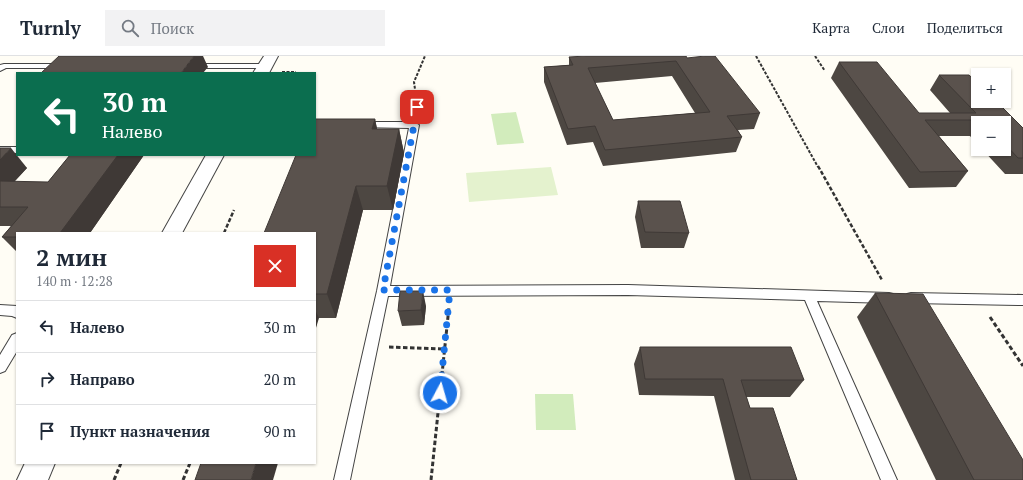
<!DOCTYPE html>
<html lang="ru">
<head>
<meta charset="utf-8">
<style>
  body { margin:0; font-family:"PT Serif",serif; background:#f2f2f3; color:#1f2937; height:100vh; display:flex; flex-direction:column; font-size:15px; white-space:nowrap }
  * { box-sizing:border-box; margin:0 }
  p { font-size:13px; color:#747a83 }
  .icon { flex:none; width:22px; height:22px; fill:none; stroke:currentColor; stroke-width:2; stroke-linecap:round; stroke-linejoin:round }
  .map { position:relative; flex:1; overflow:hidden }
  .side { position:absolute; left:16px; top:176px; width:300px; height:232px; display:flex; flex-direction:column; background:#fff; border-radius:0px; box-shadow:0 1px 3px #0004 }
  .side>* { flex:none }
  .guide { position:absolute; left:16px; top:16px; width:300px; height:84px; border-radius:0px; box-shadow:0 1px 3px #0004; background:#0b6e4f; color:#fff; overflow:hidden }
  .controls { position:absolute; left:971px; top:12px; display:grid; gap:8px }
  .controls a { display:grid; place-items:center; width:40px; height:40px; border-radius:0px; background:#fff; box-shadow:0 1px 3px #0004; font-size:20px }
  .pin { position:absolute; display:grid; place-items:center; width:34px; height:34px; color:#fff; margin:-17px; border-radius:8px; box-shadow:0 2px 6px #0006 }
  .me { position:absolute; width:44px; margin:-22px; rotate:6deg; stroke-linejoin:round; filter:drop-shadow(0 0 3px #0008) }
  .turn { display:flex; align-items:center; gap:14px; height:84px; padding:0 20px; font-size:18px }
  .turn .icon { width:52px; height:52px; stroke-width:2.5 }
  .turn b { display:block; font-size:28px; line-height:34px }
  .round { display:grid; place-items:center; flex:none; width:42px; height:42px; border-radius:0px; background:#f2f2f3 }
  .head { display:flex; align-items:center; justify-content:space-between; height:68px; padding:0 20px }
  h1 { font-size:24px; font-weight:600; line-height:30px }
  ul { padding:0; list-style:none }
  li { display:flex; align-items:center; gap:12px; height:52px; padding:0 20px; border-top:1px solid #e0e1e3 }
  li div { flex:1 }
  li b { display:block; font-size:15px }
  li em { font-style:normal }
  header { display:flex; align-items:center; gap:24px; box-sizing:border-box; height:56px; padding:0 20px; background:#fff; border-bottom:1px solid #e0e1e3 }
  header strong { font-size:19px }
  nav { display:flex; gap:22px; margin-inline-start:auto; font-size:14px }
  .search { width:280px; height:36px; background:#f2f2f3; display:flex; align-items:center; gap:10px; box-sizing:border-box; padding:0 14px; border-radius:0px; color:#747a83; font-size:15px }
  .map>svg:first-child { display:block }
</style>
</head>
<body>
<header>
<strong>Turnly</strong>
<div class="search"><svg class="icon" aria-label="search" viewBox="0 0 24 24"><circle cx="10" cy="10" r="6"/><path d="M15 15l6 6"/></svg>Поиск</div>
<nav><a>Карта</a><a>Слои</a><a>Поделиться</a></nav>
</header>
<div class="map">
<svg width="1023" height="424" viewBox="0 0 1023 424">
  <rect width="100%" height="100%" fill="#fffdf5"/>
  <g fill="#d2ecbc">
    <path d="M516,56L524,87L497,89L491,58Z"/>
    <path d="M535,338H573L576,374H536Z"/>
  </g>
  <path fill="#e4f2ce" d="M551,111L558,139L469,146L466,117Z"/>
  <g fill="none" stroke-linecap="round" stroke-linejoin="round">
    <g stroke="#444" stroke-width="2">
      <g id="service">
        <path d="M4,8H64L68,10L64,12H6L0,15V9Z"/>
        <path d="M189,8H265L269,10L265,12H192L188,10Z"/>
        <path d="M360,66H414L419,69L390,230L628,229L889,237L893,238L895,242L893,246L889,247L817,245L897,424H881L805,244L628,239L388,240L350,424H334L377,235L409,72L357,71L355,69L357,67Z"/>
        <rect x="0" y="91" width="17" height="6"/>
        <path d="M911,237L1023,239V249L911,247L907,246L905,242L907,238Z"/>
        <path d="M0,249L17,250V262L12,260L0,259Z"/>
        <path d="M17,277V295L5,315L0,317V299L12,279Z"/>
      </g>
    </g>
    <g stroke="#444" stroke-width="2">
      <g id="tertiary">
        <path d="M264,0H278L269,17H253Z"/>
        <path d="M206,99H224L182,177H162Z"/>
        <path d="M25,407H55L48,424H17Z"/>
      </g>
    </g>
    <g stroke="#333" stroke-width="2" stroke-dasharray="3 1.5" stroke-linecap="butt">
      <path d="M756,0L818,111"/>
      <path d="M815,0L825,15"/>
      <path d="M282,16H296"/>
      <path d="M418,55L414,26L425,0"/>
    </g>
    <g stroke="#333" stroke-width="2.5" stroke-dasharray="4 2" stroke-linecap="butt">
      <path d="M818,110L882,224"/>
      <path d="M224,177L234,154"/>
    </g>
    <g stroke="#333" stroke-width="3" stroke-dasharray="4.5 2.5" stroke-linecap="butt">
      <path d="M990,261L1023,310"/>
      <path d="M389,291L445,293"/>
      <path d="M114,424L121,407"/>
      <path d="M183,424L190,407"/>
      <path d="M431,424L449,251"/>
    </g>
    <use href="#service" fill="#fff" fill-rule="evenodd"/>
    <use href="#tertiary" fill="#fff" fill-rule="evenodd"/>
  </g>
  <g fill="#4d4742" fill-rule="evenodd">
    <path d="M569,1L687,2L760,57L754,73L738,74L742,81L736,96L603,110L593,86L567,89L544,26V11L569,9ZM672,20L695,57L613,64L595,27Z"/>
    <path d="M839,6L919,57H950L930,34L939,19L1023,72V118H1005L982,93H1004V67H978V89L970,80H939L968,115L956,131L909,132L831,22Z"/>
    <path d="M375,63L377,73H399L404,97L393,154H363L336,262H318L315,275V177Z"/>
    <path d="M0,92L27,112L14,126H48L70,99H144L90,177H17V196L2,181L11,170H0Z"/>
    <path d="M638,145L689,177L684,192H641L635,161Z"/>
    <path d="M875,237L1023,424H936L857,261Z"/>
    <path d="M426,250L424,269L402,270L398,255Z"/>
    <path d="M640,291L804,324L790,341H746L750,352L797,424H735L714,340L639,339L634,308Z"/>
  </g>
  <g fill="#3f3936">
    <path d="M194,0H203L208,11L203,17H181Z"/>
    <path d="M375,63L380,87L372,73Z"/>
    <path d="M399,73L404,97L393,154L387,130Z"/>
    <path d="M11,92L27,112L0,141V104Z"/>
    <path d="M118,99H144L90,177H60Z"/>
    <path d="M356,130L363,154L336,262L327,238Z"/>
    <path d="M423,235L426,250L424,269L421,254Z"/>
    <path d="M315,254L319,262L315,275Z"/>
    <path d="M256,407H278L273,424H251Z"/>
  </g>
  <g fill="#5a524d" stroke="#3f3936" fill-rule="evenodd">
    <path d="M59,0H194L181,17H41Z"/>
    <path d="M586,0H686L687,2L705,0H715L760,57L727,60L742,81L605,94L595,70L568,73L544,11L573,9L569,1ZM676,5L710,56L613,64L588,12Z"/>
    <path d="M839,6H877L919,57H976L939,19H969L978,27V45H996L1023,72V102H1018L1004,87V67H985L982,64H925L968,115L920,116Z"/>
    <path d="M315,63H375L372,73H399L387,130H356L327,238H315V177H264L296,99H315Z"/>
    <path d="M0,92H11L0,104Z"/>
    <path d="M70,99H118L60,177H17V181H2L28,151H0V125L48,126Z"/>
    <path d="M638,145H680L689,177L645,176Z"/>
    <path d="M400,235H423L421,254L398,255Z"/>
    <path d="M875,237L923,238L1023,404V424H974Z"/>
    <path d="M640,291H791L804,324H741L750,352H773L797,424H751L723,323H645Z"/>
    <path d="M201,407H256L251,424H195Z"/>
  </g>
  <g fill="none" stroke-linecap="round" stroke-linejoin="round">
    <path stroke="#1a73e8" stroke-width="7" stroke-dasharray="0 12.6" d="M417,51L419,63L414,69L383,234H450L440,337"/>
  </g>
</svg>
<div class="controls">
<a>+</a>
<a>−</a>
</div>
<div class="pin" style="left:417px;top:51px;background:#d93025"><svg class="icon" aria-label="arrive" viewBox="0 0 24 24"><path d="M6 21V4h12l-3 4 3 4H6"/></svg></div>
<svg class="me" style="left:440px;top:337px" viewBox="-20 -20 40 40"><circle r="17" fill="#1a73e8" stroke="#fff" stroke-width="3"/><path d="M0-11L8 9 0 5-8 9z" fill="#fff"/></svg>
<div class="guide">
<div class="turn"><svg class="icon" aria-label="left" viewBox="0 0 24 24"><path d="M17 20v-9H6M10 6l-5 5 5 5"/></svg><div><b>30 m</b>Налево</div></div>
</div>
<section class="side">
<div class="head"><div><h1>2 мин</h1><p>140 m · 12:28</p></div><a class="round" style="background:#d93025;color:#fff"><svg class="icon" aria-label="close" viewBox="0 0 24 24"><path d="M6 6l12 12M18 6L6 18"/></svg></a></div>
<ul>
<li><svg class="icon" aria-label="left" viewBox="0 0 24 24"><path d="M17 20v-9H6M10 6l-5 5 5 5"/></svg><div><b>Налево</b></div><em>30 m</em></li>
<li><svg class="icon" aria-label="right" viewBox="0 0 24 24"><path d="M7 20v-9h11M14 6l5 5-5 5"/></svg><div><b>Направо</b></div><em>20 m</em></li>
<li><svg class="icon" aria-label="arrive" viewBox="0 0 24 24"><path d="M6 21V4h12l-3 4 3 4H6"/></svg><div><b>Пункт назначения</b></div><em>90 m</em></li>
</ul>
</section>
</div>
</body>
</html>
